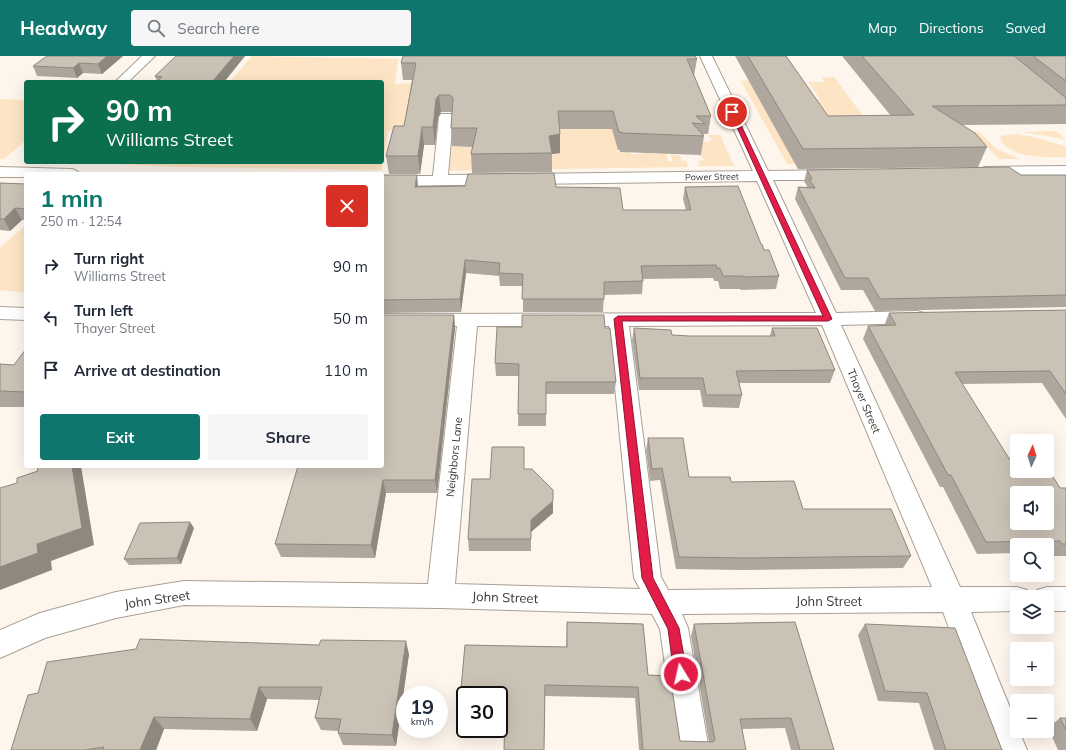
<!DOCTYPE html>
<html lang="en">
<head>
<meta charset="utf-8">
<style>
  body { margin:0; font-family:Mulish,sans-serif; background:#f6f6f7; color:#1f2937; height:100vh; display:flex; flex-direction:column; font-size:15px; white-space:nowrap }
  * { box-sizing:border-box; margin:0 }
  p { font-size:13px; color:#747a83 }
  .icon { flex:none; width:22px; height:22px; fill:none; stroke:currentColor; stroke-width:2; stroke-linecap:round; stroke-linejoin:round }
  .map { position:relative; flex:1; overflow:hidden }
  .details { position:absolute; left:24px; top:116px; width:360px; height:296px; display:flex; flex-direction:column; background:#fff; border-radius:4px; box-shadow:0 4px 16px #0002 }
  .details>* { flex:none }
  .banner { position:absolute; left:24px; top:24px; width:360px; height:84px; border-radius:4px; box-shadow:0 4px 16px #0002; background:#0b6e4f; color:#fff; overflow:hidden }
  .needle { width:26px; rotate:4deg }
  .tools { position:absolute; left:1010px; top:378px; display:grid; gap:8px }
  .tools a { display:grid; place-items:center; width:44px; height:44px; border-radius:4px; background:#fff; box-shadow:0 4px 16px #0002; font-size:20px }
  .speed { position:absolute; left:396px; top:630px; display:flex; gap:8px; font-size:20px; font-weight:700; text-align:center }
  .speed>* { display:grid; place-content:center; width:52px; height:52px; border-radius:50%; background:#fff; box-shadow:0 4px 16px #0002; line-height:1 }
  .speed small { font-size:10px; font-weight:400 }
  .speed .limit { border:2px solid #111; border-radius:6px; background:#fff; color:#111 }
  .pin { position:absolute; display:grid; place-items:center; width:34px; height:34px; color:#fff; margin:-17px; border:2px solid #fff; border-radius:50%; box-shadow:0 1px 4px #0007 }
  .me { position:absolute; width:44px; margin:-22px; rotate:351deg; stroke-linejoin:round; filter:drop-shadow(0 0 3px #0008) }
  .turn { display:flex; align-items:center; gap:14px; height:84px; padding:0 16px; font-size:18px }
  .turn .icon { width:52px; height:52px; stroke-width:2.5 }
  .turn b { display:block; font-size:28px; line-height:34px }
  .round { display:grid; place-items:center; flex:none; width:42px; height:42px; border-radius:4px; background:#f6f6f7 }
  .overview { display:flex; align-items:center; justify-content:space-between; height:68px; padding:0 16px }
  h1 { font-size:24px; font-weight:700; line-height:30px; color:#0f766e }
  .button { display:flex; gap:8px; margin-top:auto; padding:8px 16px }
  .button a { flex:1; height:46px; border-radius:4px; background:#0f766e; color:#fff; font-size:16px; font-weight:700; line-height:46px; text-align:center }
  .button a+a { background:#f6f6f7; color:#1f2937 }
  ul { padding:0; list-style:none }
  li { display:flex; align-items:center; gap:12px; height:52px; padding:0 16px }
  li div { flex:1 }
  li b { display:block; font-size:15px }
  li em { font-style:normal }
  header { display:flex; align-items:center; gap:24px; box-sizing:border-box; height:56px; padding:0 20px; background:#0f766e; color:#fff }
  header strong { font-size:19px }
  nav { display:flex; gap:22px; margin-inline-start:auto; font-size:14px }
  .search { width:280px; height:36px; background:#f6f6f7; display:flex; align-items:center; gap:10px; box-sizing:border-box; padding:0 14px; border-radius:4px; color:#747a83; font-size:15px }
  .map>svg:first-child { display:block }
</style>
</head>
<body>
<header>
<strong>Headway</strong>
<div class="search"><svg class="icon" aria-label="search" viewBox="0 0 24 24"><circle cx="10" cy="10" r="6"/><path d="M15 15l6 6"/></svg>Search here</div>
<nav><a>Map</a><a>Directions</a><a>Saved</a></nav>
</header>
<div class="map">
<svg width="1066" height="694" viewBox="0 0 1066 694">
  <rect width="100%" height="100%" fill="#fef6ec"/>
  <g fill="#fce4c4">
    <path d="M252,0L398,3L395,28L418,27L439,58V67H408L406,74L388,75L382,114L173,111L121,108L123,106H382V26H230Z"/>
    <path d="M834,21L869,68L832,65L817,43H820L808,26H824L822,22Z"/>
    <path d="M756,24L789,30L875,107L787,108L741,25Z"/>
    <path d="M0,43L26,44V84L4,103H0Z"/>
    <path d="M450,58H473L451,79V83H463L472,90L486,114L445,115Z"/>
    <path d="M613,66L617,90L618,94L621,96L629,95L630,98H639V97L650,95L651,98H660V96L665,95L669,106H673L669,95H671L673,99H680L682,105L686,104L688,111L495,114L549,97H558L530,77Z"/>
    <path d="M975,75L980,77L997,93L1020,103H999L973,76Z"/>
    <path d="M1056,75L1065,83L1023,76Z"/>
    <path d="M1016,78L1038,82L1064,90L1066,91V101C1048,102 1007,102 1000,82L1001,80Z"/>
    <path d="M708,79H720L734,110H697V109H700L698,105L704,104L702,100H699V98L701,86H710V84H712Z"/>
    <path d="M26,169V237L0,234V192Z"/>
  </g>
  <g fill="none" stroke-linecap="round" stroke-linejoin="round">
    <g stroke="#a9a095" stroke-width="2">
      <g id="minor">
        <path d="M142,0H155L128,26H115Z"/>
        <path d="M700,0H712L768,115L835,114L840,116L843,119L840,122L835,124H773L836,257L917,255L924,257L927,261L924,265L917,267L841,269L960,531H1017L1027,534L1030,541H1017V555L971,556L1017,669V675H1019L1027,694H995L943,556L682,558L688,572L709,694H677L660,573L652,558L440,552L184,549L116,562L45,582L0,602V574L40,557L116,536L184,525L428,528L457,270H382V258L816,257L757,125L382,130V120H433L439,61L441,58H451L453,61L448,119L753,115ZM822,269L932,531L668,534L661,521L629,270ZM477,270H609L634,522L640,533L455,528Z"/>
        <path d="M1066,110V120L985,121L980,119L977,116L980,113L985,111Z"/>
        <path d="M0,111L72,113L77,115L80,118H26V121H0Z"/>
        <path d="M0,251L26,252V264L0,263Z"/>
        <path d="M1047,531H1066V555H1047V541H1034L1037,534Z"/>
      </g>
    </g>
    <use href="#minor" fill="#fff" fill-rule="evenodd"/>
  </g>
  <g fill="#afa79d">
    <path d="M123,0L102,18L83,17L77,22L37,20L33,10Z"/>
    <path d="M245,0L224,26H156L157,25L155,20Z"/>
    <path d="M735,0H786L828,60H891L842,0H1066V68L961,69L987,91L978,111L798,113Z"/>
    <path d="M697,3L694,20L711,60L708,78H703L704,80L701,99L620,96V94H618L612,73H560V97L552,98V116L472,117L471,98L472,91L452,90L451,72L452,57L451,56H441L438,61L435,89H424L420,118H389L386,100L404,70L412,24H403L401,7Z"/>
    <path d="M807,114L1021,119H1066V251L875,255L863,234H841L795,143L798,131L807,132V130L804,125Z"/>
    <path d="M382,124L418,130L556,131L623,154H686L683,143L685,131L761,188L779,220L776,233L741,234L740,233H720L718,225H714L713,222L643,223V225L642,238L604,239L603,256H523V230H500L499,220L466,217L461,256L382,257Z"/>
    <path d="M0,127L26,128V164H22L10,175L0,174Z"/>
    <path d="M1066,254V363L1042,327L962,328L1010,404L1060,432H1066V500H1052L1050,497H1047V489H1017V497L977,498L943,431H940L863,283L868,270H884L889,257Z"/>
    <path d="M454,259L455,272L437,437H386L375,502L281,501L275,488Z"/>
    <path d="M605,272L616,326L614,338H546V370H518L519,320H496L495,307Z"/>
    <path d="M634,272L672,279L689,280H770L772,272L835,314L830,327H739L742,339L739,352L703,351L700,334H639L632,285Z"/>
    <path d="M26,293V351H0V308L14,309Z"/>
    <path d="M648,382L689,421L731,426L803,453L911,500L903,512L743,514L676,513L660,424L650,425L646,394Z"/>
    <path d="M524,413L553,457L531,476V495H469L468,483L490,423Z"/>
    <path d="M194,472L181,508L129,509L124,503Z"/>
    <path d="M567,566L643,568L648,619L670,620L680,685L709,686L691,580L694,568L795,566L834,694H791L785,672L742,673L746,694H639L635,642L545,640L544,694H504L505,665H499V639H465V665H461L459,654L465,589L566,591Z"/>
    <path d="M865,568L1002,694H934L919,647L878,645L858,579Z"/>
    <path d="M409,598L396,690L343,689L338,677V675L321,674L315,662L319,644L267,643L257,675L164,673L156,694H11L28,639Z"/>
    <path d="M1060,662H1066V694H1058L1048,672Z"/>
  </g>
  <g fill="#8e887f">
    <path d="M107,0H123L102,18L98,8Z"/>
    <path d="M234,0H245L224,26H212Z"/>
    <path d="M79,7L83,17L77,22L73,12Z"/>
    <path d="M439,39L441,56L438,61L435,89L433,71L436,43Z"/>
    <path d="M422,71L424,89L420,118L418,100Z"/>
    <path d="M560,78V97L552,98L549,80Z"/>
    <path d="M417,119L418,131H415Z"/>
    <path d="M15,152L22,164L10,175L4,163Z"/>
    <path d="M465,204L466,217L461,256L460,243Z"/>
    <path d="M454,259L455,272L437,437L435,424Z"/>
    <path d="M72,410H81L94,489L51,505L52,514L0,534V511Z"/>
    <path d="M383,424L386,437L375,502L371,489Z"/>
    <path d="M553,445V457L531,476V495V464Z"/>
    <path d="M190,466L194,472L181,508L177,502Z"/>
    <path d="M406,585L409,598L396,690L392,679Z"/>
    <path d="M259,631L267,643L257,675L250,663Z"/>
    <path d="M154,661L164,673L156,694H140Z"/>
  </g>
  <g fill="#cbc2b6" stroke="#8e887f" fill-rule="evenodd">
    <path d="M47,0H107L98,8L79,7L73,12L33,10Z"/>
    <path d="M176,0H234L212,26H156L162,21L155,20Z"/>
    <path d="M403,0H695L697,3H687L711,60H696L705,68L692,67L704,80L622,77L621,76H619L613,55H558L560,78L549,80L552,97L471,98L477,72H451L453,42L450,39H439L436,43L433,71H422L418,100H386L394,70H404L416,7H401Z"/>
    <path d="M748,0H786L828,60L914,59L862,0H1014L1066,42V49L932,50L975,77L987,91L803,93Z"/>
    <path d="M1033,0H1066V25Z"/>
    <path d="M1009,111L1021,119H1066V239L880,243L868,222H845L798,131L815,132L809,123H812L807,114Z"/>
    <path d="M554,117L556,131L620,132L623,154H691L685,131L738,130L761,188H762L764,194H769L779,220L744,221L743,220H723L720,212H717L716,209L641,210L643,225L604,226V243H522L523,218L499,217L500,207L465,204L460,243L382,244V124L383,119H417L415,131L465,130L468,118Z"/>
    <path d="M0,127L26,128V153L15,152L4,163H0Z"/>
    <path d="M1066,254V338L1050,315L955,316L1010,404H1017V415H1047V411L1060,432H1066V488H1062L1060,485L986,486L951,419H948L868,270L896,269L889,257ZM1017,437H1047V467H1017Z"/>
    <path d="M382,259H454L435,424H383L371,489L275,488L298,410H382Z"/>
    <path d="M522,259H604L605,272H610L616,326H546V358H518L519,308L495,307L497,271H522Z"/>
    <path d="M634,272L671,274L672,279L689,280H775L772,272H817L835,314L736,315L742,339H706L703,322H640Z"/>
    <path d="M26,293V336L0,335V308L14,309Z"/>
    <path d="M648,382H683L689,421H730L731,426L794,425L803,453H891L911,500L748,502L679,501L662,412L652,413Z"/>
    <path d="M492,391H524V413H532L553,434V445L531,464V483H468L472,423H490Z"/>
    <path d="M37,410H72L82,472L37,488L38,497L0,511V432L17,427V422L38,415Z"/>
    <path d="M190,466L177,502L124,503L140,467Z"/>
    <path d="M567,566L643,568L648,619L670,620L680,685L713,686L715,684L694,568L795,566L834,694H800L791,662L740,663L746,694H643L638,631L545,629L544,694H504L505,655H499V639H465V654H459L465,589L567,591Z"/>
    <path d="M865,568L955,572L1002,694H946L927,637L885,635Z"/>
    <path d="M140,583L319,589L321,584L406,585L392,679L338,677L341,663L315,662L322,631H259L250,663L154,661L140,694H103L104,691L85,694H11L28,639L38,637L47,606L136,593Z"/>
    <path d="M1060,662H1066V674Z"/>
  </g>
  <path fill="#e11d48" stroke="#92132f" d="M732,54L735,56L832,263L828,265H622L653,522L679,572L687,618L685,622L681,624L676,622L674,618L668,573L642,522L614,263L618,260H823L730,56Z"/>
  <g text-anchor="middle" stroke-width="3" stroke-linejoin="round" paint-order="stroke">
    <g font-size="9" fill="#3a3732" stroke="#fff">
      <text transform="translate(712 121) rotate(-1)" y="3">Power Street</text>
    </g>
    <g font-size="11" fill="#3a3732" stroke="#fff">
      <text transform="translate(864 345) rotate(67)" y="4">Thayer Street</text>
      <text transform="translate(454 401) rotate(-84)" y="4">Neighbors Lane</text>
    </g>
    <g font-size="13" fill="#3a3732" stroke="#fff">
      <text transform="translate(505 541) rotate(2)" y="5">John Street</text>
      <text transform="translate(157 543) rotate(-8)" y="5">John Street</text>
      <text x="829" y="550">John Street</text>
    </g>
  </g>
</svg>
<div class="tools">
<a><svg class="needle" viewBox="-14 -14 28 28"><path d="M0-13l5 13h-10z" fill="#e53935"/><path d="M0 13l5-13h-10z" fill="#747a83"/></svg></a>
<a><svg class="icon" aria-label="sound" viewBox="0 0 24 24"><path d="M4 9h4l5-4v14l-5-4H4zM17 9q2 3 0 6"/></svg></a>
<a><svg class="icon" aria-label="search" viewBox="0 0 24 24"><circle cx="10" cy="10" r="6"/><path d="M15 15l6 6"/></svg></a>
<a><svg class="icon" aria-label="layers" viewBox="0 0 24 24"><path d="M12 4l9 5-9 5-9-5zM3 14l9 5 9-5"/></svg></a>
<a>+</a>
<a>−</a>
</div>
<div class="speed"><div>19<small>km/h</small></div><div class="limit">30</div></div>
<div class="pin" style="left:732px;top:56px;background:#d93025"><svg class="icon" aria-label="arrive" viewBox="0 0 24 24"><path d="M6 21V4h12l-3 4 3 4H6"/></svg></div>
<svg class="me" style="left:681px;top:618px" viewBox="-20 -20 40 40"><circle r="17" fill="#e11d48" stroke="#fff" stroke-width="3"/><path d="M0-11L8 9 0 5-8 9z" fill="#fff"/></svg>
<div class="banner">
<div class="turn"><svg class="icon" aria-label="right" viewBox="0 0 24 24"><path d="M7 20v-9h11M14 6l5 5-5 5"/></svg><div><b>90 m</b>Williams Street</div></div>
</div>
<section class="details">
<div class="overview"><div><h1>1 min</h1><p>250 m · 12:54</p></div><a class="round" style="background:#d93025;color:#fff"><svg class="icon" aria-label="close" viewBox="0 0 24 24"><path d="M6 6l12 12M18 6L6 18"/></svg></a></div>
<ul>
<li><svg class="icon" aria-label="right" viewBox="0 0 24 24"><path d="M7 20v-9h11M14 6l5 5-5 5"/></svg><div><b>Turn right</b><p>Williams Street</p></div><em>90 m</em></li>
<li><svg class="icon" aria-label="left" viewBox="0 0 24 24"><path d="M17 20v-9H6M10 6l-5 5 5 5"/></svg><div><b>Turn left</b><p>Thayer Street</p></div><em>50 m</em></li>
<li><svg class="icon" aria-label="arrive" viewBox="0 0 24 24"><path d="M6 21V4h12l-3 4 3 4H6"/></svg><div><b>Arrive at destination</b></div><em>110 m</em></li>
</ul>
<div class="button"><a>Exit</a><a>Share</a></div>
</section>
</div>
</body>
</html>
